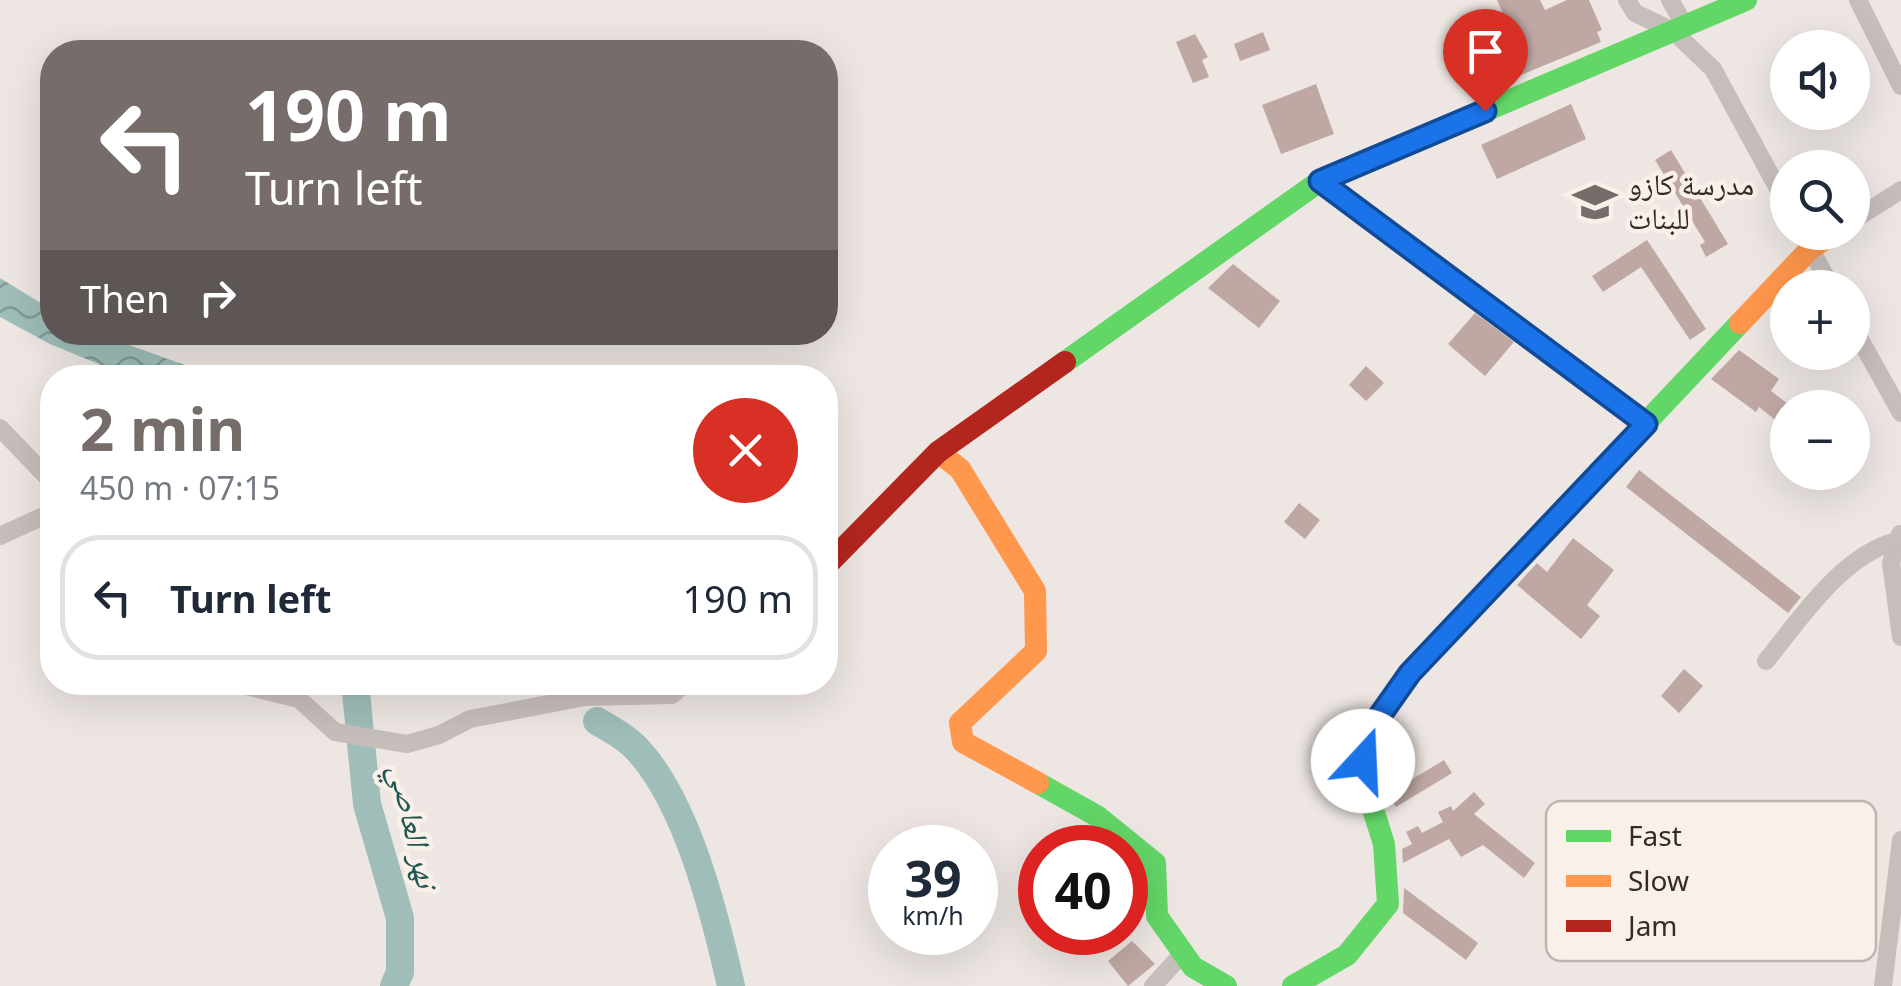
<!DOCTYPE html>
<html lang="en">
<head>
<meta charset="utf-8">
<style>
  body { margin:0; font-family:"Noto Sans","Noto Naskh Arabic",sans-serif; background:#f6f6f7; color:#1f2937; height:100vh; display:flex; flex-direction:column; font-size:38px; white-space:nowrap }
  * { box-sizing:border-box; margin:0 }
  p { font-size:32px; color:#747a83 }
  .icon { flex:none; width:55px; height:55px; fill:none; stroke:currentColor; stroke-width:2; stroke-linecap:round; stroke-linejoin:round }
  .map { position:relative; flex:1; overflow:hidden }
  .sheet { position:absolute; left:40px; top:365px; width:798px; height:330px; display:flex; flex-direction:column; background:#fff; border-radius:40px; box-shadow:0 10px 40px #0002 }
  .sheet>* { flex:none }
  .guide { position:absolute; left:40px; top:40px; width:798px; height:305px; border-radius:40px; box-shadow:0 10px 40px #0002; background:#766c6a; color:#fff; overflow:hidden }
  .buttons { position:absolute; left:1770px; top:30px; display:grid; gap:20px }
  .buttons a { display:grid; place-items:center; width:100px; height:100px; border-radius:50%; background:#fff; box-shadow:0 10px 40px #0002; font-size:50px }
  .speed { position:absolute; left:868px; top:825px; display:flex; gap:20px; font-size:50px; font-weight:700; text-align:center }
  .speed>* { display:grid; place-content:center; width:130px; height:130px; border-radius:50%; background:#fff; box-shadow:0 10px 40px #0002; line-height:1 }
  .speed small { font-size:25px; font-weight:400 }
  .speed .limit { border:15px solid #d22; background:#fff; color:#111 }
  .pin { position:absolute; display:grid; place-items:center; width:85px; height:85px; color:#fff; margin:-102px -42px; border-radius:50% 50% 50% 0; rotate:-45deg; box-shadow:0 0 10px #0007 }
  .pin .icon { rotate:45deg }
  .me { position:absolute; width:110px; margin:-55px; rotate:20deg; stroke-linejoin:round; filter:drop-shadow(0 0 8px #0008) }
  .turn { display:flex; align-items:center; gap:35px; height:210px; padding:0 40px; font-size:45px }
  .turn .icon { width:130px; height:130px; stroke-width:2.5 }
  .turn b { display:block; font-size:70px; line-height:85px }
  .then { display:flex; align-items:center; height:95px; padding:0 40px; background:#0003; gap:20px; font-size:38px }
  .round { display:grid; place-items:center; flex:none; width:105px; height:105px; border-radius:52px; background:#f6f6f7 }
  .summary { display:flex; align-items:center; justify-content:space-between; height:170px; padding:0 40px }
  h1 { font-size:60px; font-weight:700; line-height:75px; color:#766c6a }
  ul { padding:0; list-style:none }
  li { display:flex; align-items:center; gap:30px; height:125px; margin:0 20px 15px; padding:0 20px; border:5px solid #e0e1e3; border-radius:40px }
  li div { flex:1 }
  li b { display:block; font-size:38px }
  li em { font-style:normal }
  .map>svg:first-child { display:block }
</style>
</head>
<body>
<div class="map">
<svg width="1901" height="986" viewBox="0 0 1901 986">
  <defs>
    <pattern id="water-waves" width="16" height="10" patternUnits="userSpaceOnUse" patternTransform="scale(2.5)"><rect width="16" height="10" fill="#9fbeb9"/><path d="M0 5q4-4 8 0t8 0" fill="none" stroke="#829b96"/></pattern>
  </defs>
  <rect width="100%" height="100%" fill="#ede6e2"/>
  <path fill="url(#water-waves)" d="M0,278L52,310V332L96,333L218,377H130L50,344L0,317Z"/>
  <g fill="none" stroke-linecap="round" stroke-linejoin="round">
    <g stroke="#9fbeb9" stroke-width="28">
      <path d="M355,682L367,804L400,918V972L394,986"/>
      <path d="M597,721C610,729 626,737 636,748C687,801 715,915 731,986"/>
    </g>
  </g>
  <g fill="#bfa8a4">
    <path d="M1497,0H1540L1545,10L1567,0H1589L1602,30L1597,32L1601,42L1521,75L1507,36L1512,34Z"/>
    <path d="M1263,32L1270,50L1240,61L1234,44Z"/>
    <path d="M1195,34L1208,57L1202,60L1209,77L1193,83L1176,42Z"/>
    <path d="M1316,84L1334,134L1281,154L1262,105Z"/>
    <path d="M1571,104L1586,139L1497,179L1481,145Z"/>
    <path d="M1671,150L1728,244L1706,257L1700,245L1705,242L1655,160Z"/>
    <path d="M1647,240L1706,329L1690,340L1641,267L1603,292L1592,276Z"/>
    <path d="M1233,264L1280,301L1259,328L1208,288Z"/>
    <path d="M1475,313L1514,342L1485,376L1448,344Z"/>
    <path d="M1739,350L1779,379L1771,391L1788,404V430L1759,407L1756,412L1711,379Z"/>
    <path d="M1366,366L1384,383L1366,401L1349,385Z"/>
    <path d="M1639,470L1801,597L1788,613L1626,487Z"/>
    <path d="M1299,503L1320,520L1305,539L1284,522Z"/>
    <path d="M1573,538L1614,570L1587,605L1600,616L1581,639L1517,585L1537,563L1547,572Z"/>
    <path d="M1684,669L1703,686L1679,713L1661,696Z"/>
    <path d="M1444,760L1452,773L1396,807L1388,794Z"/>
    <path d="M1474,792L1485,804L1474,814L1535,863L1524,878L1483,845L1461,857L1449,839L1403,863L1402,849L1412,844L1406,832L1418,826L1422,833L1443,822L1438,812L1451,806L1453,811Z"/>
    <path d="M1404,888L1478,943L1466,960L1403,913Z"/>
    <path d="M1132,941L1155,964L1128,986L1108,961Z"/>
  </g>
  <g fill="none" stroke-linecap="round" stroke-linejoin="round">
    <g stroke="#c6bebb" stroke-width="18">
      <path d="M1627,0L1635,13L1673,31L1713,69L1788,207"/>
      <path d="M1670,0L1685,26"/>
      <path d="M1858,0L1901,86"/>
      <path d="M1320,181L1646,425"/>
      <path d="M1852,221L1901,190"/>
      <path d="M1801,232L1832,288"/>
      <path d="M1852,325L1901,413"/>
      <path d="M0,428L49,479L52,486"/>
      <path d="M1900,534L1891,563L1901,637"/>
      <path d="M0,536L52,512"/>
      <path d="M1766,661C1800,619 1843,554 1897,541"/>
      <path d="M230,682L299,699L335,732L407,744L439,735L470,719L585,697L672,695L687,682"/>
      <path d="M1153,986L1183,953"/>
      <path d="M1883,986L1901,840"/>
    </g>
    <g stroke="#63d668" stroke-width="22">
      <path d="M1065,362L1320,181L1746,0"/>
      <path d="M1038,783L1097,816L1155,863L1157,916L1193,967L1226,986"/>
      <path d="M1293,986L1347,955L1388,904L1384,844L1364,781L1362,741L1410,673L1740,323"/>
    </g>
    <g stroke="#ff974d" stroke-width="22">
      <path d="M1740,323L1810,249L1835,232"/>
      <path d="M938,452L960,469L1035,591L1036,651L960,723L963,742L1038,783"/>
    </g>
    <path stroke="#b3261e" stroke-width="22" d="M825,567L938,452L1065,362"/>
  </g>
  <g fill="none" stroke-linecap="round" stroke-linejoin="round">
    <g stroke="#114b97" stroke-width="25">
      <path id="route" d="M1363,761L1362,741L1410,673L1646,424L1320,181L1485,111"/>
    </g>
    <use href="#route" stroke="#1a73e8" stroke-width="18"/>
  </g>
  <defs>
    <g id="school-bare" transform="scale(3.45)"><path d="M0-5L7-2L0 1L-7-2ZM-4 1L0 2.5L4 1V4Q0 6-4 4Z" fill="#766c6a" stroke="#f9f0ea" stroke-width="2.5" paint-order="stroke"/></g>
  </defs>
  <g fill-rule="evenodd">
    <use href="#school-bare" x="1595" y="202"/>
  </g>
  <g text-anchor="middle" stroke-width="9" stroke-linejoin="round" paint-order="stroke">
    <g font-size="30" fill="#362b29" stroke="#f9f0ea" text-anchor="start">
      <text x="1628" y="195">مدرسة كازو<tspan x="1628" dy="34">للبنات</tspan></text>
    </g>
    <g font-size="32" font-style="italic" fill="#215651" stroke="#f9f0ea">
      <text transform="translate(414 826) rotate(77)" y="11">نهر العاصي</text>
    </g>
  </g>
  <rect x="1546" y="801" width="330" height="160" rx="15" fill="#f9f0ea" stroke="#beb5b0" stroke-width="2.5"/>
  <rect x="1566" y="830" width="45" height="12" fill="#63d668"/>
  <rect x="1566" y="875" width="45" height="12" fill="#ff974d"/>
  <rect x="1566" y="920" width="45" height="12" fill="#b3261e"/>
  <g font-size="28" fill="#362b29">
    <text x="1628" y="846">Fast</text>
    <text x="1628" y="891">Slow</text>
    <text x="1628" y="936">Jam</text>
  </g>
</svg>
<div class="buttons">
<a><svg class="icon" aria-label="sound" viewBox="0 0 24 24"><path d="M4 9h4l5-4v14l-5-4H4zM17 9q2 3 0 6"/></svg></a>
<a><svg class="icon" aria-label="search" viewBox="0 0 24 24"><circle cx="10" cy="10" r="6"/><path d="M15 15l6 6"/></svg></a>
<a>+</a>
<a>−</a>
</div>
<div class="speed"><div>39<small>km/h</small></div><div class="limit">40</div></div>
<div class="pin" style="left:1485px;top:111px;background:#d93025"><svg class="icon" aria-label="arrive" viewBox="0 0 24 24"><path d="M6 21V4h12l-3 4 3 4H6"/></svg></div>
<svg class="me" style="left:1363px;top:761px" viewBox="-20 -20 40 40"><circle r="19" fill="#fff"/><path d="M0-13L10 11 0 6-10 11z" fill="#1a73e8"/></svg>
<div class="guide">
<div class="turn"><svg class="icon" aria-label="left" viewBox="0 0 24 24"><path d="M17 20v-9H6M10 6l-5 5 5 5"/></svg><div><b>190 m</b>Turn left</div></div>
<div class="then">Then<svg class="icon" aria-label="right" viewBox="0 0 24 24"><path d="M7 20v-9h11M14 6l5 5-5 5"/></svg></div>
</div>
<section class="sheet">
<div class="summary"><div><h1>2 min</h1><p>450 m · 07:15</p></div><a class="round" style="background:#d93025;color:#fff"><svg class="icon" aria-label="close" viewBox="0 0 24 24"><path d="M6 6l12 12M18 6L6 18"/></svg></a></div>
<ul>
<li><svg class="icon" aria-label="left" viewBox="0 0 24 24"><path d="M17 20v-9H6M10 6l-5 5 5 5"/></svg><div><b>Turn left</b></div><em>190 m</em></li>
</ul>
</section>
</div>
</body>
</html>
